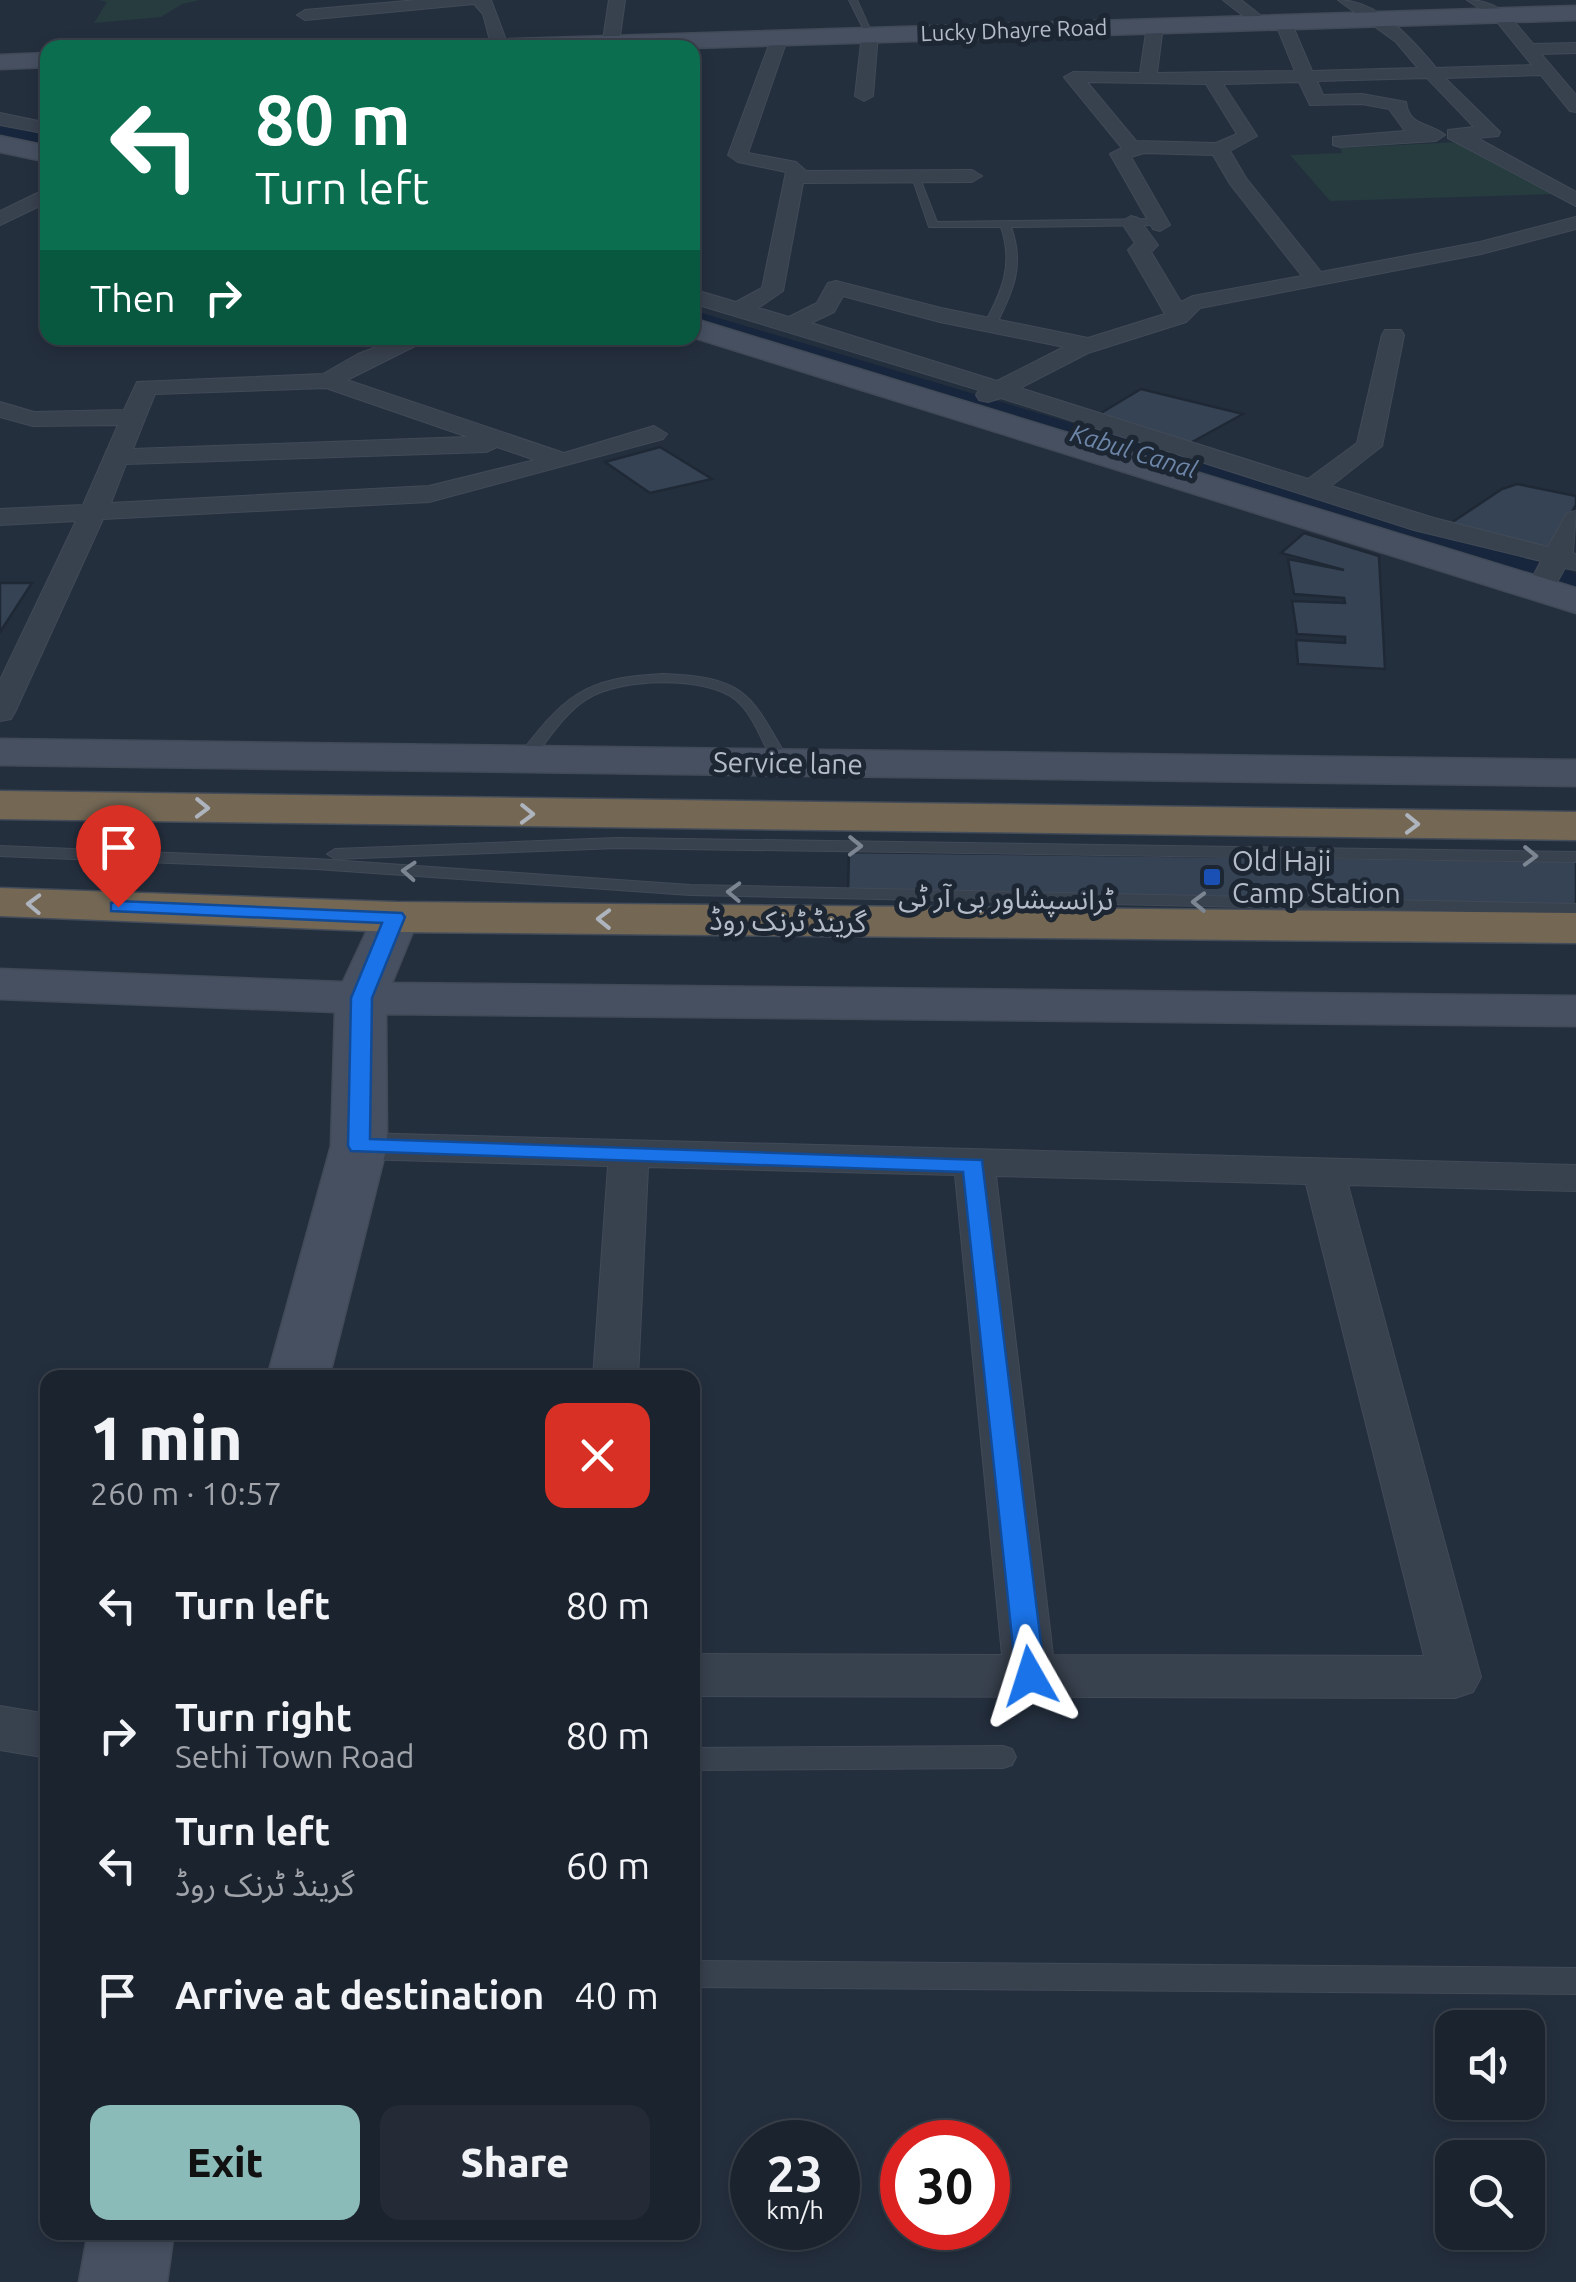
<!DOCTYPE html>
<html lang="en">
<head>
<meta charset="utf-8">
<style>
  body { margin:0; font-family:Ubuntu,"Noto Sans Arabic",sans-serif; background:#242b36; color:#f1f3f6; height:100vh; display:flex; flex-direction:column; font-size:38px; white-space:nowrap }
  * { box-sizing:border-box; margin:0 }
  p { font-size:32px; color:#a0a4aa }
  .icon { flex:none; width:55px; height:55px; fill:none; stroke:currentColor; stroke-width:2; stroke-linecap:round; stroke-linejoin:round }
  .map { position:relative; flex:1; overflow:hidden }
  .side { position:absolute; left:40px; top:1370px; width:660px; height:870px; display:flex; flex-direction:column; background:#1b232e; border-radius:20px; box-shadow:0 5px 15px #0003,0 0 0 2px #39404a }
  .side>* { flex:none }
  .hud { position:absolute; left:40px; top:40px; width:660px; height:305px; border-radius:20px; box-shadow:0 5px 15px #0003,0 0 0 2px #39404a; background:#0b6e4f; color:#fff; overflow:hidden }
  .controls { position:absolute; left:1435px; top:2010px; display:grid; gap:20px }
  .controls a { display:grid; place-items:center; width:110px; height:110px; border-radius:20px; background:#1b232e; box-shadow:0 5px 15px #0003,0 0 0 2px #39404a; font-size:50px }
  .speed { position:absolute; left:730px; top:2120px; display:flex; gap:20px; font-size:50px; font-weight:700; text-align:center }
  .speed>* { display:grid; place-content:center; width:130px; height:130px; border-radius:50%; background:#1b232e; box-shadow:0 5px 15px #0003,0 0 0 2px #39404a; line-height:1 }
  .speed small { font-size:25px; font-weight:400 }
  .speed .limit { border:15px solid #d22; background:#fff; color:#111 }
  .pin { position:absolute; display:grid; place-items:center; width:85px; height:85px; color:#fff; margin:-102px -42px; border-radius:50% 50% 50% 0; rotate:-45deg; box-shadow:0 0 10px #0007 }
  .pin .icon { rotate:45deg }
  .me { position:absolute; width:110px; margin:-55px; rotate:354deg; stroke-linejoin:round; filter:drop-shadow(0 0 8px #0008) }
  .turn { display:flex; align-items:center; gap:35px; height:210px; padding:0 50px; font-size:45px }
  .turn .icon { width:130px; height:130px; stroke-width:2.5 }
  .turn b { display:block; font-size:70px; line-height:85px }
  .then { display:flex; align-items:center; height:95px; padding:0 50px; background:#0003; gap:20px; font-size:38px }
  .round { display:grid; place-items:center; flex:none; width:105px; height:105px; border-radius:20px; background:#242b36 }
  .headline { display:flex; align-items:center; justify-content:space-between; height:170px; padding:0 50px }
  h1 { font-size:60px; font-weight:800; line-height:75px }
  .primary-button { display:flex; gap:20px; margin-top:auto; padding:20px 50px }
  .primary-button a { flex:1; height:115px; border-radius:20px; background:#8bbbb9; color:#111; font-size:40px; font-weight:800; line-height:115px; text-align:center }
  .primary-button a+a { background:#242b36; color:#f1f3f6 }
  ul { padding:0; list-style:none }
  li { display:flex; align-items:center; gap:30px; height:130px; padding:0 50px }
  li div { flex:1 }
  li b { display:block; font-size:38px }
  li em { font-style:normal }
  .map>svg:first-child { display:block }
</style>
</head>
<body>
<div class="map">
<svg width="1576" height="2282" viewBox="0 0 1576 2282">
  <rect width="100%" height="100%" fill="#242f3e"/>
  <g fill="#263c3f">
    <path d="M99,0H200L182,4L161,17L94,23L107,2Z"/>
    <path d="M1460,142L1555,194L1330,201L1290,155L1342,153L1340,148Z"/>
  </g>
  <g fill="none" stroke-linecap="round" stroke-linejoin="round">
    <g fill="#17263c" fill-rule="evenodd">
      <path d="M0,124L48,135V149L0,138Z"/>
      <path d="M692,310L1576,573V595L692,327Z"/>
    </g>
  </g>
  <g fill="#364354" stroke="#1f2835" stroke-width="2.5">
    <path d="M1141,389L1243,414L1183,447L1091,419Z"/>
    <path d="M660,447L712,479L650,493L605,462Z"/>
    <path d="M1517,484L1576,496V505L1548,553L1445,527L1502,489Z"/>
    <path d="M1304,533L1379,556L1385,669L1298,664L1296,640L1345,643V637L1297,634L1292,601L1345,603L1344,598L1294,594L1288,559L1344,570L1281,553Z"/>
    <path d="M0,583H32L0,632Z"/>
    <path d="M849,852L1576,861V906L848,893Z"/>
  </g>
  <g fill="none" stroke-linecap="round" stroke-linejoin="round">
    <g stroke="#414a57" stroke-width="2">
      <g id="lane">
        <path d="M849,0H857L873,36L866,34Z"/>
        <path d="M911,174L919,176L937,222L1158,219L1163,222L1158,225L1011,227C1025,265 1013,291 996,325L990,328L984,325C1002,291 1014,265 1001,227H929Z"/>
        <path d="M663,674C747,677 751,695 790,763L788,766H776C763,746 755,716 736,700C705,675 619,678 587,699C563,714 547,742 530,762H518L516,759C564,697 581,678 663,674Z"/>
        <path d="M617,838L1576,852V862L617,848L335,859L327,854L335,849Z"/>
        <path d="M0,846L316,859L690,885L1576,904V914L690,895L316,869L0,856Z"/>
        <path d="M1003,1746L1012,1749L1016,1757L1012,1765L1003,1768L692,1770V1748Z"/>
        <path d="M692,1961L1576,1968V1994L692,1987Z"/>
      </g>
    </g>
    <g stroke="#414a57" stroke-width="2">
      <g id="street">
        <path d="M417,0H491L509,48H492L483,14L474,4L305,20L297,15L305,10Z"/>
        <path d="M609,0H625L619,43L615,48H592L603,40Z"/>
        <path d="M1223,0H1241L1269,22L1255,25Z"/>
        <path d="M1338,0C1378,0 1412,39 1436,68L1532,65L1494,18L1467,0C1500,0 1513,20 1533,44L1576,43V53L1541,54L1576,95V112L1570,111L1541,75L1445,78L1500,132L1498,136L1477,138L1576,192V206L1448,138V130L1474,127L1427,78L1317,81L1323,95L1362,94L1406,102C1409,127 1429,122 1445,135L1436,141L1340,147L1333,145V137L1405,131L1389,109L1362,104L1310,105L1299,82L1223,84L1257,136L1230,151L1246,178L1321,272L1480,242L1576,217V229L1481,254L1200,308L1186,322L1088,353L1020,388L1308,479L1357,443L1382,335L1385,330H1401L1404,335L1382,446L1331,486L1434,518L1548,547L1567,513L1576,511L1573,553L1576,554V570L1565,568L1556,584L1546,586L1532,578L1541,561L1414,530L1001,398L988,402L979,400L976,395L979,390L692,303V289L736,302L762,288L786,172L738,162L728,155L772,37L780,32L788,37L748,153L796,162L806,171L972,170L982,176L972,182L803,183L783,291L758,308L789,317L817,303L828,283L836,281L941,308L1088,338L1165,314L1128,250L1135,243L1121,222L1131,216L1138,218L1158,245L1151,252L1181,302L1193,296L1302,276L1230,184L1213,155L1144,153L1131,157L1170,225L1160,231L1153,229L1110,154L1122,148L1064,77L1073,72L1140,73L1147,26L1155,21L1163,26L1157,73L1295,71L1275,22L1283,17L1291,22L1312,71L1418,68L1396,42ZM1087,82L1206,84L1237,134L1216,143L1136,141ZM843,296L940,322L1064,347L997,381L811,323L834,312Z"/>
        <path d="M870,29L878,34L873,96L864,101L855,96L862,34Z"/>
        <path d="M0,113L48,123V134L0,125Z"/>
        <path d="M48,188V202L0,225V211Z"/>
        <path d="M400,338H431L347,380L564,453L654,426L667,434L663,439L429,502L103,519L15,712L11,719L0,721V680L76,521L0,525V509L83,505L118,425L33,426L0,417V402L34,412L124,410L137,382L323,374L358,354ZM326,388L468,437L133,449L155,394ZM497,447L535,460L429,486L111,503L126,464L486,452Z"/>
        <path d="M359,1133L1576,1165V1191L1348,1185L1481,1677L1473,1692L1455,1698L692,1696V1654L1002,1655L955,1175L648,1167L638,1378H593L608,1166L359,1159L345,1155L339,1146L345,1137ZM996,1176L1306,1184L1424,1656L1053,1655Z"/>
        <path d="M0,1706L48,1714V1758L0,1750Z"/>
      </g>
    </g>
    <g stroke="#414a57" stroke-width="3">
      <g id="secondary">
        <path d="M1576,6V20L691,48H442L453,41Z"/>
        <path d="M48,53V67L0,69V55Z"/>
        <path d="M0,136L48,146V162L0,152Z"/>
        <path d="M692,318L1576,588V613L692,337Z"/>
        <path d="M0,739L1576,760V786L0,765Z"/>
        <path d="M395,902L412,907L419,917L392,983L1576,996V1026L386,1014L387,1146L329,1378H267L331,1146L335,1012L0,999V969L343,982L378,907Z"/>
        <path d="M88,2232H174L167,2282H79Z"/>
      </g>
    </g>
    <g stroke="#434c59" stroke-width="3">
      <g id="highway">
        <path d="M0,791L1576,812V840L0,819Z"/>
        <path d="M0,888L395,902L1576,913V943L395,932L0,916Z"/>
      </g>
    </g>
    <use href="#lane" fill="#38414e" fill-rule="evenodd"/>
    <use href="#street" fill="#38414e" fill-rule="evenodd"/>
    <use href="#secondary" fill="#465061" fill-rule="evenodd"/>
    <use href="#highway" fill="#746855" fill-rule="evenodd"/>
  </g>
  <defs><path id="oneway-chevron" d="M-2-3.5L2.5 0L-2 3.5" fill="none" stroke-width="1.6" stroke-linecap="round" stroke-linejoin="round" transform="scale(2.5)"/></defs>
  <g stroke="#aeb4bd">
    <use href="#oneway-chevron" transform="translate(202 808) rotate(1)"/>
    <use href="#oneway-chevron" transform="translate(527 814) rotate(1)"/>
    <use href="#oneway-chevron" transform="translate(1412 824) rotate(1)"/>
    <use href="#oneway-chevron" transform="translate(34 904) rotate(-178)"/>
    <use href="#oneway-chevron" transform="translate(604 919) rotate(-179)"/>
  </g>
  <g stroke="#7c8592">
    <use href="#oneway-chevron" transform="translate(855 846) rotate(1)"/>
    <use href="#oneway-chevron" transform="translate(1530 856) rotate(1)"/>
    <use href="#oneway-chevron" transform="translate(409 871) rotate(-176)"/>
    <use href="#oneway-chevron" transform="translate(734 892) rotate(-178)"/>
    <use href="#oneway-chevron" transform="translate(1199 902) rotate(-179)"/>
  </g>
  <path fill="#1a73e8" stroke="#114b97" stroke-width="2.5" d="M118,901L402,913L405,917L372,998L370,1139L982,1160L1045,1676L1041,1684L1030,1688L1020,1684L1016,1676L963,1172L351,1151L348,1146L351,998L382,923L111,911V903Z"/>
  <rect fill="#1a4fb4" stroke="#1d2633" stroke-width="4" x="1202" y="867" width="20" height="20" rx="5"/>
  <g text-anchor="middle" stroke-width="10" stroke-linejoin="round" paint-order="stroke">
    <g font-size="22" fill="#b4bcc9" stroke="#1d2633">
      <text transform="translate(1014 30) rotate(-2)" y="8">Lucky Dhayre Road</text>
    </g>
    <g font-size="25" font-style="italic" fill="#6d86a8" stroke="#1d2633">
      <text transform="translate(1134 451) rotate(17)" y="9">Kabul Canal</text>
    </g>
    <g font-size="28" fill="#b4bcc9" stroke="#1d2633">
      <text transform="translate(788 763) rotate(1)" y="10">Service lane</text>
      <text transform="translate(1006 898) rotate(1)" y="10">ٹرانسپشاور بی آر ٹی</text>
      <text transform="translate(788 921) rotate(1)" y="10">گرینڈ ٹرنک روڈ</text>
    </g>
    <g font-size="28" fill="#b4bcc9" stroke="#1d2633" text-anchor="start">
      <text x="1232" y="871">Old Haji<tspan x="1232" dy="32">Camp Station</tspan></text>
    </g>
  </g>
</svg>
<div class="controls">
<a><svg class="icon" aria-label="sound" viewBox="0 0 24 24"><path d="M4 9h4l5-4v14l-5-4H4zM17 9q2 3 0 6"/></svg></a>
<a><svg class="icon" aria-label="search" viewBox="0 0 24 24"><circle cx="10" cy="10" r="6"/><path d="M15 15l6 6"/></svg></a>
</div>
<div class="speed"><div>23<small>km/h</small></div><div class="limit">30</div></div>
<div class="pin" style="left:118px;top:907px;background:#d93025"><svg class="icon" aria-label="arrive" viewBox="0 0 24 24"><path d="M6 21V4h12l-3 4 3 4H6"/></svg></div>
<svg class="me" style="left:1030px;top:1676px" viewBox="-20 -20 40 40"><path d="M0-17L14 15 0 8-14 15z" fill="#1a73e8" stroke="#fff" stroke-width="4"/></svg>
<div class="hud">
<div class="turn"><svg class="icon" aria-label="left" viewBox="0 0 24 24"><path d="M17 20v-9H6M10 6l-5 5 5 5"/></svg><div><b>80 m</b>Turn left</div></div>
<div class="then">Then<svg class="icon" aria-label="right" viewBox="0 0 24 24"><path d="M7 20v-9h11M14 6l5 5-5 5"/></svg></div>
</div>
<section class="side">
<div class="headline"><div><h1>1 min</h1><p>260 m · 10:57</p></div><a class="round" style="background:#d93025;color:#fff"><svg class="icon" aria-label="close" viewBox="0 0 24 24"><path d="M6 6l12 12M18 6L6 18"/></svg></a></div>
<ul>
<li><svg class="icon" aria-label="left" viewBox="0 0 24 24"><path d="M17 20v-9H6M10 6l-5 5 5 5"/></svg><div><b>Turn left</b></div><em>80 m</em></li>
<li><svg class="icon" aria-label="right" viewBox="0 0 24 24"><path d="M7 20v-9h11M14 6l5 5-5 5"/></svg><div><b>Turn right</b><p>Sethi Town Road</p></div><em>80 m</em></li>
<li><svg class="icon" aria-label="left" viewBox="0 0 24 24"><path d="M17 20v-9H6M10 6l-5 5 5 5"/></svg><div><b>Turn left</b><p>گرینڈ ٹرنک روڈ</p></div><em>60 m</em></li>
<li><svg class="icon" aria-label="arrive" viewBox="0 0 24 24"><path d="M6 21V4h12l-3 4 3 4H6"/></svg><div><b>Arrive at destination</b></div><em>40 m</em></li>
</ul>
<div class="primary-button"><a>Exit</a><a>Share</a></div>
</section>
</div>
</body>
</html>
